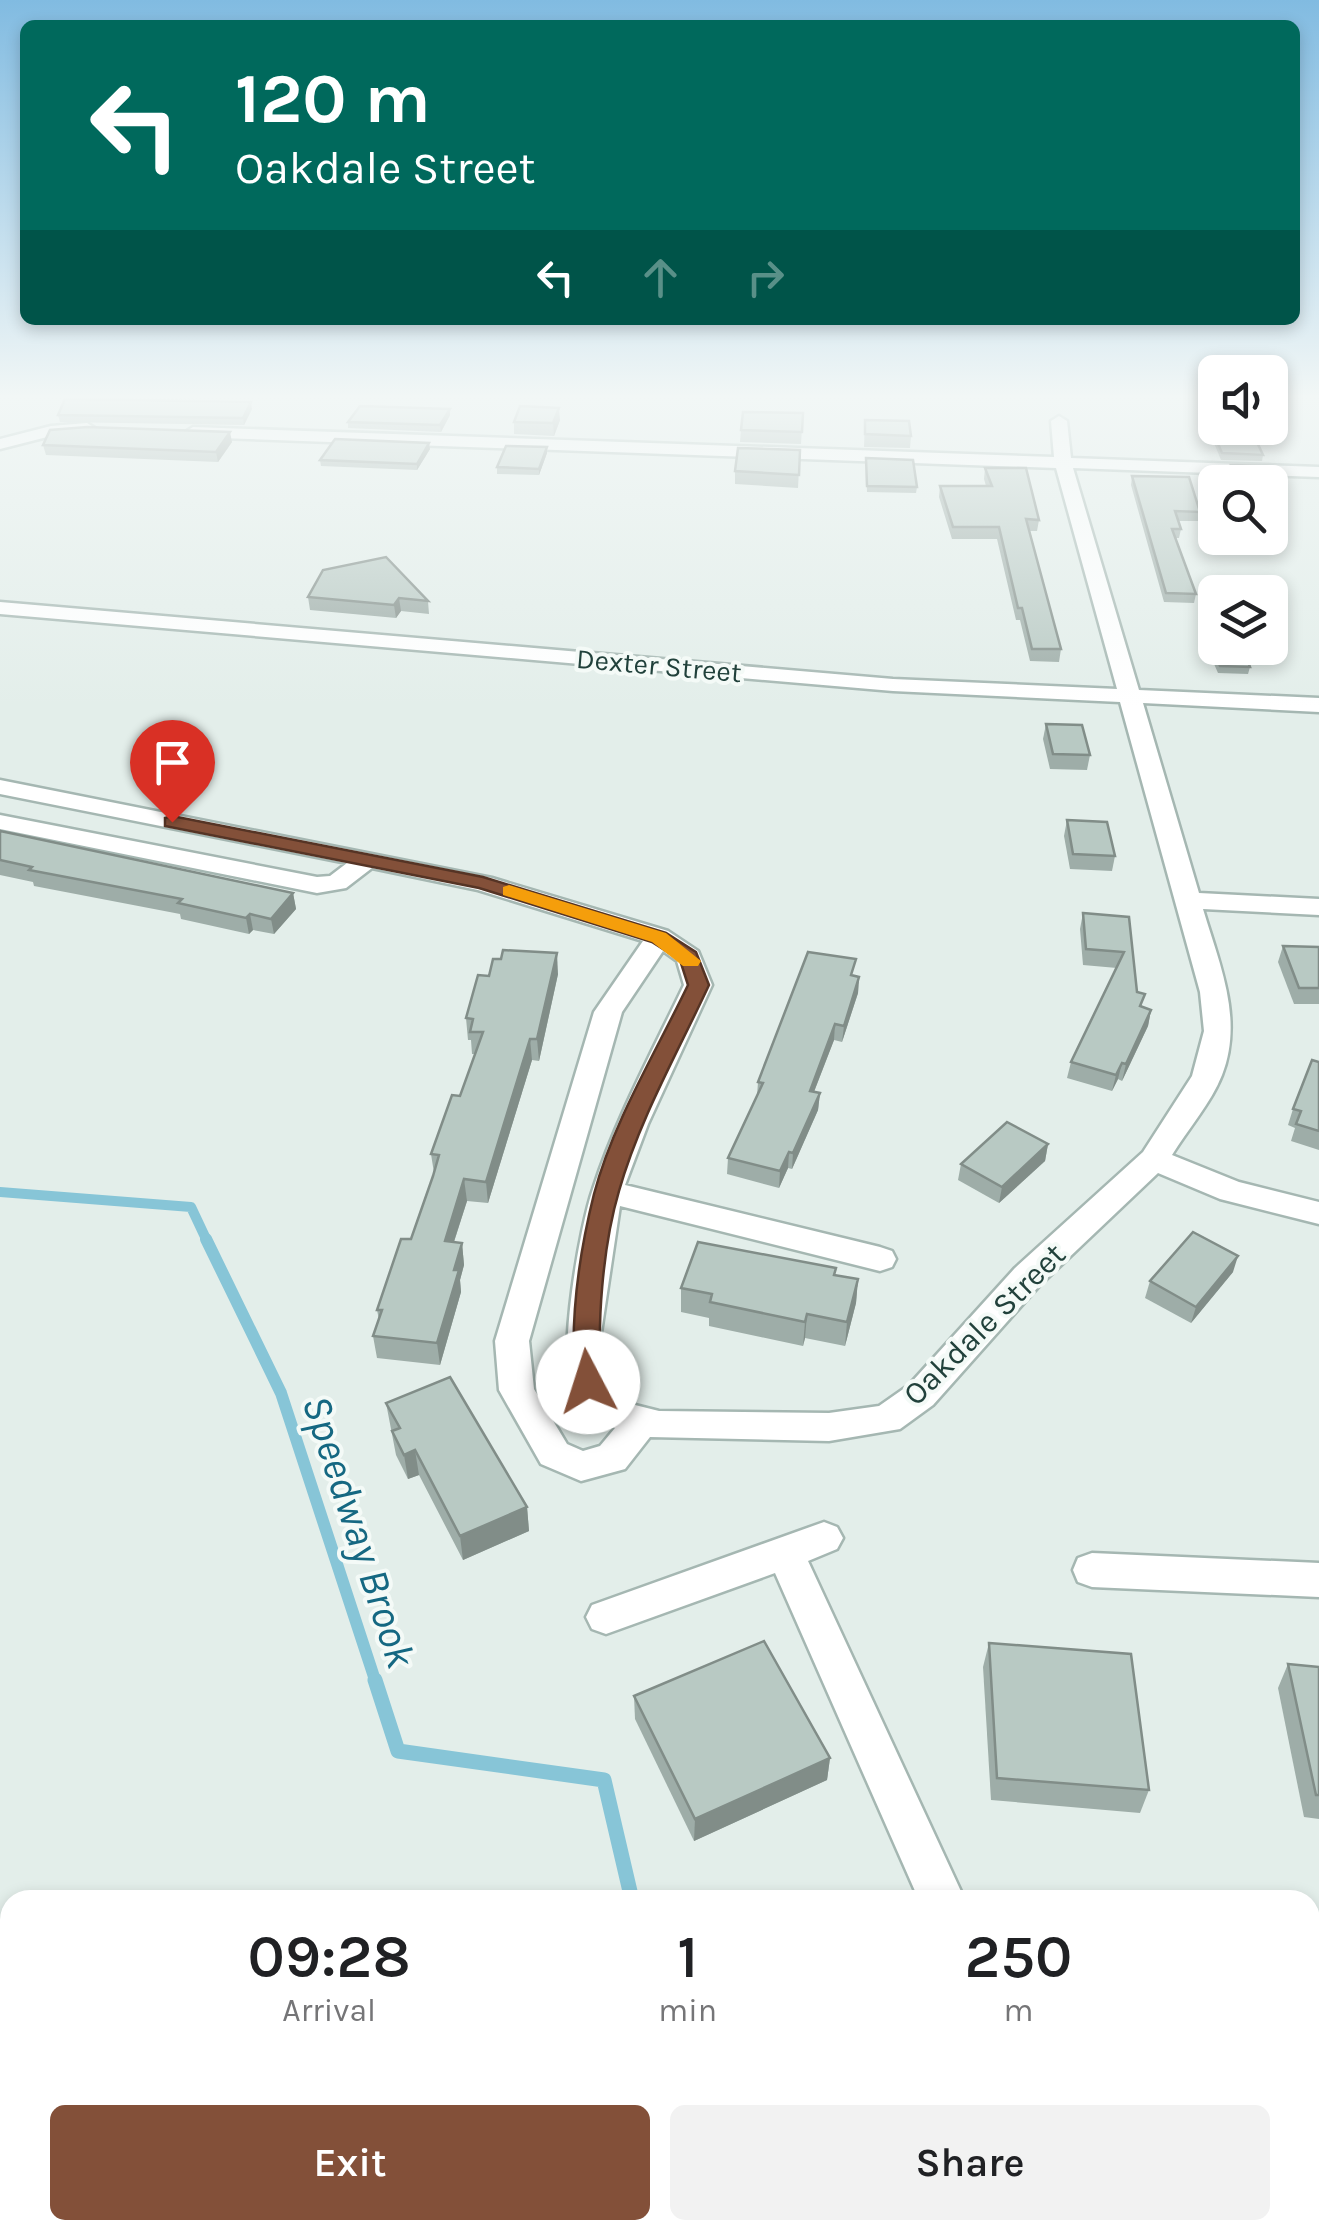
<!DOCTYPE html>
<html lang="en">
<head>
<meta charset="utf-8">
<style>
  body { margin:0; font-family:Karla,sans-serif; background:#f2f2f2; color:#202124; height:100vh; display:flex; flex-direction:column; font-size:38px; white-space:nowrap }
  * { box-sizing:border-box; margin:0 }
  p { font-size:32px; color:#757577 }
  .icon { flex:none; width:55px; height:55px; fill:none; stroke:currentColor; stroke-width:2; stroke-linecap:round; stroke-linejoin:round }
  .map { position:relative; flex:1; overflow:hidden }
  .panel { position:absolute; left:0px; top:1890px; width:1320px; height:350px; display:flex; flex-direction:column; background:#fff; border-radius:30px 30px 0 0; box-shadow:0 5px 15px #0003 }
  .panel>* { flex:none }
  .guide { position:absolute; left:20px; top:20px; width:1280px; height:305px; border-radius:15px; box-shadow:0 5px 15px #0003; background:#00695c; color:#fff; overflow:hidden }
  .fabs { position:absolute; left:1198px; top:355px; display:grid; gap:20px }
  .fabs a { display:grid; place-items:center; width:90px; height:90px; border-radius:15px; background:#fff; box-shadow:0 5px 15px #0003; font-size:50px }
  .pin { position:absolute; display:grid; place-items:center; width:85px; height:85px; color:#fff; margin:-102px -42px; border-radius:50% 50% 50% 0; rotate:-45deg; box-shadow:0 0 10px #0007 }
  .pin .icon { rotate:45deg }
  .me { position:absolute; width:110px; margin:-55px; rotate:355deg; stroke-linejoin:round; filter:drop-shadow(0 0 8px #0008) }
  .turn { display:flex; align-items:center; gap:35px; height:210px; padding:0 50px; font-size:45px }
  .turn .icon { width:130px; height:130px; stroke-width:2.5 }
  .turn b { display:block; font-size:70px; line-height:85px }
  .lanes { display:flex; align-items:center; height:95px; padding:0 50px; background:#0003; justify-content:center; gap:50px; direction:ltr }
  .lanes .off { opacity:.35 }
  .eta { display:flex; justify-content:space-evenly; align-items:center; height:170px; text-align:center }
  .eta b { font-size:60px; font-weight:600; line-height:70px }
  .cta { display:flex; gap:20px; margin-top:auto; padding:20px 50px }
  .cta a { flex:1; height:115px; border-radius:15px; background:#835039; color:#fff; font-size:40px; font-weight:600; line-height:115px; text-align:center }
  .cta a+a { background:#f2f2f2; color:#202124 }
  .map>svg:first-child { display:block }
</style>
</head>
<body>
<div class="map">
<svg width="1319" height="2240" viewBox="0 0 1319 2240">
  <rect width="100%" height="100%" fill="#e3eeea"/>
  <path fill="#87c5d7" d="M1319,2144V2240H807V2230H1310V2147Z"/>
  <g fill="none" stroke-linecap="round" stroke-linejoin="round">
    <path stroke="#87c5d7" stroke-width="10" d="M0,1192L191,1207L207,1241"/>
    <path stroke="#87c5d7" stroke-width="12" d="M206,1239L281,1393L376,1683"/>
    <path stroke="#87c5d7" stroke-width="15" d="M375,1680L398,1751L604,1780L632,1900"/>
    <g stroke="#a5b7b2" stroke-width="5">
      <g id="minor">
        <path d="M1059,416L1067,421L1071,458L1319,467V477L1073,468L1139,690L1319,698V712L1143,703L1199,893L1319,899V915L1203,909C1219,963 1244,1019 1222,1075C1211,1103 1188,1129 1172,1155L1239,1182L1319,1202V1224L1220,1199L1158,1173L1039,1286L933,1405L900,1429L829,1441L650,1437L625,1469L581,1481L541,1464L499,1390L495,1341L594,1012L643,941L478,890L372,868L346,888L317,893L0,829V815L317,877L330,876L347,863L0,794V780L492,878L668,931L698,951L712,985L648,1124L625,1185L880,1247L892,1251L896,1259L892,1267L880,1271L620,1206L601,1333L605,1378L627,1403L659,1411L829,1413L879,1406L909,1385L1015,1268L1143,1152L1192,1076L1204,1031L1200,992L1120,702L893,691L0,614V602L893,679L1117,689L1056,468L193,437L185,432L193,427L1054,457L1051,421ZM663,951L677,961L684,985C652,1052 616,1118 593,1189C580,1226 558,1352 572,1386C579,1403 599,1423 615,1428L600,1446L583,1451L567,1444L534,1389L529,1341L622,1012Z"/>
        <path d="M87,423L95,428L93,432L51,436L0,449V439L51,426Z"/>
        <path d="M824,1522L837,1527L843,1538L837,1549L808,1561L965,1900H919L775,1573L606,1634L592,1629L586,1617L592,1605Z"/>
        <path d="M1092,1553L1319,1563V1597L1092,1587L1078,1582L1073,1570L1078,1558Z"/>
        <path d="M1310,1923L1319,1924V1970L1310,1969Z"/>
        <path d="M135,2230H187L184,2240H132Z"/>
        <path d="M635,2230H687L685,2240H633Z"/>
      </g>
    </g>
    <use href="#minor" fill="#fff" fill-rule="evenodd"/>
  </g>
  <g fill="#9eada8">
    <path d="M252,409L244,425L60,422L58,415Z"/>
    <path d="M450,409V415L441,432L348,428V422Z"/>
    <path d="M803,413L801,444L740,442L741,430Z"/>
    <path d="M560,420L554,436L514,434V422Z"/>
    <path d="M865,420L911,436L910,448L864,447Z"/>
    <path d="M1215,437L1263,455L1262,461L1221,460L1214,443Z"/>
    <path d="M232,442L218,462L46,455L43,445Z"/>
    <path d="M547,447V453L539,475L497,474V467Z"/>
    <path d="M430,449L417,470L321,466L320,460Z"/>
    <path d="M800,450L798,488L735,484V471Z"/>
    <path d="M866,458L917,487L916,493L867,492Z"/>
    <path d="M1231,465L1273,466L1285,490L1282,503L1270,502V482H1230L1228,477Z"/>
    <path d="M985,468L1039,520L1037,531H1030L1061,649L1059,662L1030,661L1020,620H1016L997,539H952L939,497L940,486H986L984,479Z"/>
    <path d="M1132,476L1200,512L1198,521H1178L1181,529L1179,538H1176L1196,594L1194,603L1164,602L1131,485Z"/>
    <path d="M323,570L428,601L429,614L401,611L396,618L310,610L308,597Z"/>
    <path d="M1200,620L1250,667L1248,674L1218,673L1198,627Z"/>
    <path d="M1046,724L1090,755L1087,770L1050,769L1043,739Z"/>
    <path d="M1067,820L1115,856L1112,871L1070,869L1064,836Z"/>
    <path d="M0,831L293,893L296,909L274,934L253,930L249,934L181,919L180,914L34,886L33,882L0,875Z"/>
    <path d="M1083,913L1129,917L1137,992L1142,1007L1151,1010L1148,1026L1122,1081L1118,1079L1112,1091L1067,1078L1071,1062L1117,968L1083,965L1080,929Z"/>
    <path d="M1283,946L1319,947V1004H1294L1278,962Z"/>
    <path d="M558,974L539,1061L532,1060L488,1203L467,1201L454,1242L462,1243L464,1265L460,1280L461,1292L440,1365L377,1358L373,1336L379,1320L377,1310L411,1239L434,1173L431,1154L460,1096L475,1054H472L471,1040H468L466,1018L489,976Z"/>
    <path d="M854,976L859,977L858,993L842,1042L834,1040L814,1092L820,1093L818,1110L792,1169L788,1168L779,1188L727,1174L728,1158L757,1096L758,1082Z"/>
    <path d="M1319,1062V1150L1291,1141L1295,1128L1288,1125L1293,1109Z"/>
    <path d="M1048,1144L1045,1161L999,1203L958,1180L961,1164Z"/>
    <path d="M1233,1272L1191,1323L1145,1298L1150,1281Z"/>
    <path d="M835,1275L858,1279L856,1303L845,1346L805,1338L803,1346L709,1326V1318L681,1312V1288Z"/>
    <path d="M386,1403L527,1507L529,1531L463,1560L419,1475L408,1479L396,1455Z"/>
    <path d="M989,1643L1149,1790L1140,1813L991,1800L983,1667Z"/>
    <path d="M1288,1664L1319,1667V1819L1304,1817L1278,1688Z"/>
    <path d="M634,1696L830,1758L827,1780L694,1841L635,1719Z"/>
  </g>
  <g fill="#818d88">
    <path d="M251,402L252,409L244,425L243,418Z"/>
    <path d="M559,408L560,420L554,436L553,423Z"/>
    <path d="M450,409V415L441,432L440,425Z"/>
    <path d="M230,432L232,442L218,462L216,452Z"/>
    <path d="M429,443L430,449L417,470V464Z"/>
    <path d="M547,447V453L539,475V469Z"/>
    <path d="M399,598L401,611L396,618L394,605Z"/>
    <path d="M293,893L296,909L274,934L271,919Z"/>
    <path d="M250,914L253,930L249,934L246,918Z"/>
    <path d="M557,953L558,974L539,1061L537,1039Z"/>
    <path d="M859,977L858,993L842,1042L844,1026Z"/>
    <path d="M1151,1010L1148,1026L1122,1081L1126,1064Z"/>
    <path d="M835,1024L834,1040L808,1107L810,1091Z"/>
    <path d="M530,1039L532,1060L488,1203L486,1182Z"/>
    <path d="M1122,1063L1118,1079L1112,1091L1116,1075Z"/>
    <path d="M820,1093L818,1110L792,1169L793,1153Z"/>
    <path d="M1048,1144L1045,1161L999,1203L1002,1187Z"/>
    <path d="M789,1152L788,1168L779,1188L780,1171Z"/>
    <path d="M464,1179L467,1201L447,1263L445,1241Z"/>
    <path d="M462,1243L464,1265L460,1280L461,1292L440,1365L437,1343L454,1270Z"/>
    <path d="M1238,1256L1233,1272L1191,1323L1196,1307Z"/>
    <path d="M858,1279L856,1303L845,1346L847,1322Z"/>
    <path d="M807,1314L805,1338L803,1346L805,1322Z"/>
    <path d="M415,1450L419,1475L408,1479L404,1455Z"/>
    <path d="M527,1507L529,1531L463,1560L460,1536Z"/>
    <path d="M830,1758L827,1780L694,1841L695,1819Z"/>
  </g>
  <g fill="#b8c9c3" stroke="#818d88" stroke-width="2.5">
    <path d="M65,399L251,402L243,418L58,415Z"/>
    <path d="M360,406L450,409L440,425L348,422Z"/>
    <path d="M520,406L559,408L553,423L514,422Z"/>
    <path d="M743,412L803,413L802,432L741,430Z"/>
    <path d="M865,420L909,421L911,436L865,434Z"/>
    <path d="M87,427L230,432L216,452L43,445L50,430Z"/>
    <path d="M1215,437L1255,438L1263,455L1222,453Z"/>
    <path d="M335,439L429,443L417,464L320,460Z"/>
    <path d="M506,446L547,447L539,469L497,467Z"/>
    <path d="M738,448L800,450L799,475L735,471Z"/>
    <path d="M866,458L913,460L917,487L867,486Z"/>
    <path d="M1231,465L1273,466L1285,490L1270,489V482H1239Z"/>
    <path d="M985,468H1026L1039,520L1026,519L1061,649H1032L1022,608H1018L999,527H953L940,486H992Z"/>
    <path d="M1132,476L1189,477L1200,512L1175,511L1181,529H1172L1196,594L1166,593Z"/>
    <path d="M386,557L428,601L399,598L394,605L308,597L323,570Z"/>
    <path d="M1200,620H1215V648H1243L1250,667L1220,666Z"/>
    <path d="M1046,724L1082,725L1090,755L1053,754Z"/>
    <path d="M1067,820L1107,822L1115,856L1073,854Z"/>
    <path d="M0,831L293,893L271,919L250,914L246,918L178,903L182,899L29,870L32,867L0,860Z"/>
    <path d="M1083,913L1129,917L1137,992L1145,994L1140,1006L1151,1010L1126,1064L1122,1063L1116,1075L1071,1062L1124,952L1086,949Z"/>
    <path d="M1283,946L1319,947V988H1299Z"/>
    <path d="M503,950L557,953L537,1039H530L486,1182L464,1179L445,1241L462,1243L454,1270H459L437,1343L373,1336L382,1310H377L401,1239H411L433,1176L439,1155L431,1154L452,1095L460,1096L483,1032H470L473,1019L466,1018L478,975L489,976L493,959H501Z"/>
    <path d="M808,952L856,959L851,975L859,977L844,1026L835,1024L810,1091L820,1093L793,1153L789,1152L780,1171L728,1158L763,1083L758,1082Z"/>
    <path d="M1312,1060L1319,1062V1131L1296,1124L1301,1111L1293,1109Z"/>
    <path d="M1007,1122L1048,1144L1002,1187L961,1164Z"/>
    <path d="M1193,1232L1238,1256L1196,1307L1150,1281Z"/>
    <path d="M698,1242L836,1268L834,1275L858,1279L847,1322L807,1314L805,1322L710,1302L712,1294L681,1288Z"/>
    <path d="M450,1377L527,1507L460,1536L415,1450L404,1455L392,1431L400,1428L386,1403Z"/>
    <path d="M764,1641L830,1758L695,1819L634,1696Z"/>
    <path d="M989,1643L1131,1654L1149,1790L997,1778Z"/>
    <path d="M1288,1664L1319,1667V1795H1316Z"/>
    <path d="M276,2235L319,2240H275Z"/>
  </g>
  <linearGradient id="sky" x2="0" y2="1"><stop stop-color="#81bbe1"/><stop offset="0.56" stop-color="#f2f7f6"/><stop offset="1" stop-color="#f2f7f6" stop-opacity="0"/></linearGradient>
  <rect width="1319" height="708" fill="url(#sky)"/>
  <path fill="#835039" stroke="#553425" stroke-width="2.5" d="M172,816L483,877L666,933L696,952L709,985C678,1052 639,1120 619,1191C603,1245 596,1327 602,1382L598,1390L588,1393L579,1390L575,1382C570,1321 579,1254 594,1194C613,1122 656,1052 688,985L680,960L652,942L479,888L165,826V818Z"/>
  <path fill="#f59e0b" d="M509,885L666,933L701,961L698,966H683L652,942L503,895V887Z"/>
  <g text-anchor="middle" stroke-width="8" stroke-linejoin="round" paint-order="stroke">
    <g font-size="28" fill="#21413b" stroke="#f4faf7">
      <text transform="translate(659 665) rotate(5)" y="10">Dexter Street</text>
    </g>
    <g font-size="32" fill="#21413b" stroke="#f4faf7">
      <text transform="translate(984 1324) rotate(-45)" y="11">Oakdale Street</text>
    </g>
    <g font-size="42" font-style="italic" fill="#156882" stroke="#f4faf7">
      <text transform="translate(360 1531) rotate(72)" y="15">Speedway Brook</text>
    </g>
  </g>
</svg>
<div class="fabs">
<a><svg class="icon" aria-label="sound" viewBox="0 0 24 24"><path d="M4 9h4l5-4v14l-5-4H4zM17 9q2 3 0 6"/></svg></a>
<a><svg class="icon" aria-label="search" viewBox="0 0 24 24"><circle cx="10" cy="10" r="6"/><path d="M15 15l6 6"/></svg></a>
<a><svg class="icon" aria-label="layers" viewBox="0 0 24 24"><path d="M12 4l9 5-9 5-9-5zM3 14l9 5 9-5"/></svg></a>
</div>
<div class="pin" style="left:172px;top:822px;background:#d93025"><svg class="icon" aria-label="arrive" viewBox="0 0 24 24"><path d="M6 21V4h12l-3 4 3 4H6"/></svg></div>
<svg class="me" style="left:588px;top:1382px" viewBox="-20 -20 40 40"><circle r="19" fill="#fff"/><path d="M0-13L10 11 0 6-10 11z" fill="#835039"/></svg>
<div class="guide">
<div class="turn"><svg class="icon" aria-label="left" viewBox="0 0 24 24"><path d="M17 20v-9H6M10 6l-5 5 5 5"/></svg><div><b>120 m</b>Oakdale Street</div></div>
<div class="lanes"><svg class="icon" aria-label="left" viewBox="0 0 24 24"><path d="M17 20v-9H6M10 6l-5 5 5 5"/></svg><svg class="icon off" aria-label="ahead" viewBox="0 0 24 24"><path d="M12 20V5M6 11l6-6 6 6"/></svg><svg class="icon off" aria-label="right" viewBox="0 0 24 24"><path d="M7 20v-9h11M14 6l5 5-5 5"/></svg></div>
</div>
<section class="panel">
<div class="eta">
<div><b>09:28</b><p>Arrival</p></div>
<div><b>1</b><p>min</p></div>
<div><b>250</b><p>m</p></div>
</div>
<div class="cta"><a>Exit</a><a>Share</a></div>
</section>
</div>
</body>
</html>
